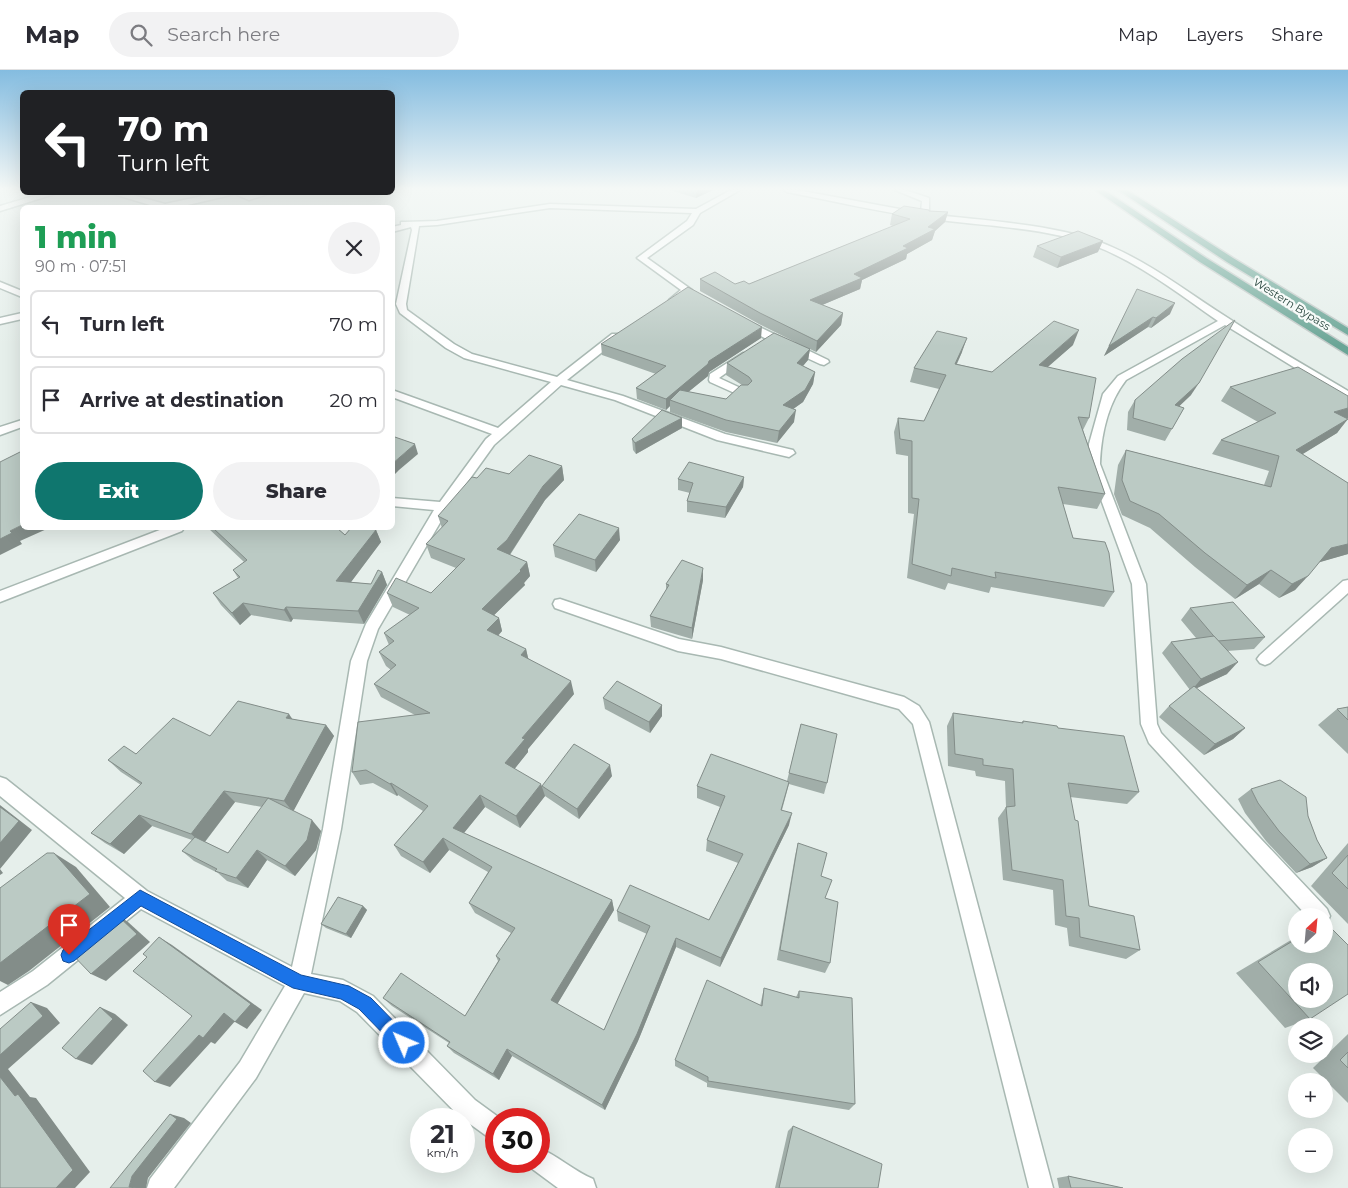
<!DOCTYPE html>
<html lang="en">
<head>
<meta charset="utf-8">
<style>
  body { margin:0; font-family:Montserrat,sans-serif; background:#f2f2f3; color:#2b2b33; height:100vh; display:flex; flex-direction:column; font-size:19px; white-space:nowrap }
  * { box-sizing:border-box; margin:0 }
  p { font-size:16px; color:#7c7c81 }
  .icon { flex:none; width:28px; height:28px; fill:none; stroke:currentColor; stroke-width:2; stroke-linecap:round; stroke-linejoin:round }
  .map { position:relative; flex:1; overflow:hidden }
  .panel { position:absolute; left:20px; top:135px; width:375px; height:325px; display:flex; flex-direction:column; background:#fff; border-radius:8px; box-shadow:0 5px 20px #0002 }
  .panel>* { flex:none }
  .banner { position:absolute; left:20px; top:20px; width:375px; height:105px; border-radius:8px; box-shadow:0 5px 20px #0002; background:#202124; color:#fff; overflow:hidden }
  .needle { width:32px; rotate:26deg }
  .tools { position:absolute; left:1288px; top:838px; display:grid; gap:10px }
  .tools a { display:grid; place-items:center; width:45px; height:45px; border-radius:50%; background:#fff; box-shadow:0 5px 20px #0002; font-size:25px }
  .speed { position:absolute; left:410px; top:1038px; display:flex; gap:10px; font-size:25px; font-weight:700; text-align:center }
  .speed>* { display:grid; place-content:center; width:65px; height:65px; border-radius:50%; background:#fff; box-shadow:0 5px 20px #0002; line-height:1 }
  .speed small { font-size:12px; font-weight:400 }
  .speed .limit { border:8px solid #d22; background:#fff; color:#111 }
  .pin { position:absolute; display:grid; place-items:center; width:42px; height:42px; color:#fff; margin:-51px -21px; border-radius:50% 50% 50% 0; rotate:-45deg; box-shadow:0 0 5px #0007 }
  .pin .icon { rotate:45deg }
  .me { position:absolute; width:55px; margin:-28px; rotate:315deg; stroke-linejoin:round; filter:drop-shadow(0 0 4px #0008) }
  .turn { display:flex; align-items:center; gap:18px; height:105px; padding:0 15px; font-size:22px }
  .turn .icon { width:65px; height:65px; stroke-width:2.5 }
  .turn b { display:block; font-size:35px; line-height:42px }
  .round { display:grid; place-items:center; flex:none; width:52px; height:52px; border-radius:26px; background:#f2f2f3 }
  .summary { display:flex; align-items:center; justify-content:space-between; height:85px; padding:0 15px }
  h1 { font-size:30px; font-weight:800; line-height:38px; color:#1e9e55 }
  .action { display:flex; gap:10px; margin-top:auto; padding:10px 15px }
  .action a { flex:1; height:58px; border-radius:30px; background:#0f766e; color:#fff; font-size:20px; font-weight:800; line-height:58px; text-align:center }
  .action a+a { background:#f2f2f3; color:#2b2b33 }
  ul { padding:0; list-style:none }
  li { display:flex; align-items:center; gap:15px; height:68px; margin:0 10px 8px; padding:0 5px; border:2px solid #e1e1e2; border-radius:8px }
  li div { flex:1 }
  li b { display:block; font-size:19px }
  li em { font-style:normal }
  header { display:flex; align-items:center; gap:30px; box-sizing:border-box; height:70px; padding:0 25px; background:#fff; border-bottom:1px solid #e1e1e2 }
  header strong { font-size:24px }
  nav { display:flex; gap:28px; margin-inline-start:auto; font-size:18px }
  .search { width:350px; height:45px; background:#f2f2f3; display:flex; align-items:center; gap:12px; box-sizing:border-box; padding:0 18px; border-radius:28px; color:#7c7c81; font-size:19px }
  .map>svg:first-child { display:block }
</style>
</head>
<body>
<header>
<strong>Map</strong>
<div class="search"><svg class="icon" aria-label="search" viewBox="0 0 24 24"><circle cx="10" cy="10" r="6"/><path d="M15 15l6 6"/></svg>Search here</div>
<nav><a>Map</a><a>Layers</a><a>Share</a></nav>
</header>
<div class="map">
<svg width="1348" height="1118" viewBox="0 0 1348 1118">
  <rect width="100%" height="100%" fill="#e6efeb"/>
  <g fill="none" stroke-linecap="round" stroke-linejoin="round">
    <g stroke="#a8b8b2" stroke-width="3">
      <g id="minor">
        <path d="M731,120H740L700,143L693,155L647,188L692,220L674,233L669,230L681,220L637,188L687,151L692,143L550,138L437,155L419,156L406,234L407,240L454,274L472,284L557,307L612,264H620V268L567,310L623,326L725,364L793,380L795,383L789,387L717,370L615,330L561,315L494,375L448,439L378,559L367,591L341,759L311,904L343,910L373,926L475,1030L501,1049H496V1071L488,1067L459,1046L357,942L340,931L304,923L256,1008L174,1118H147L150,1109L240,992L285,916L141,839L47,915L0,945V922L33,901L125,828L0,726V707L6,709L147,821L292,897L323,759L351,591L366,554L434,440L392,436V428L440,432L486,369L492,364L392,327V320L498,358L551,312L464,288L446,278L400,243L396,234L412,160L411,157L392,162V157L401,155V152H404L437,151L550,134L696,139Z"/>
        <path d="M783,120H797L921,143L922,131L895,120H905L929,128V144C984,151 1062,154 1112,177C1153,195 1190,224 1228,248C1267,274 1308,297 1348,321V329L1344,328L1225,255L1126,310C1108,333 1101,365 1100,394L1146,514L1157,654L1161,663L1327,839L1330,846L1327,853L1324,854V846H1307L1149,673L1141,654L1132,514L1088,394L1089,374L1103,324L1118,306L1218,251C1182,226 1146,198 1105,180C1051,156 983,157 926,148C879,142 833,131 787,122Z"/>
        <path d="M47,122H61L0,141V136Z"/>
        <path d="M107,122H122L165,134L221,122H244L250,125L260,122H274L249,130L235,124L175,138H160Z"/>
        <path d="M0,212L22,221V227L0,218Z"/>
        <path d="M22,243V249L0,254V248Z"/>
        <path d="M745,250L828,290L829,292L824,295L820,294L768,270L742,255L740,253Z"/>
        <path d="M743,283L747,284L748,286L747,288L719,308L747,321L749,323L747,325H739L710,312L709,310L710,304Z"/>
        <path d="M22,350V357L0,365V357Z"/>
        <path d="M165,458H184L182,461L0,532V521Z"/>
        <path d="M1348,510V523L1270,593L1265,595L1260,593L1257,589L1260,585L1343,511Z"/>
        <path d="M560,529L679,569L721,577L904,627L919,636L929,652L1053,1118H1029L913,654L899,639L721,589L678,581L555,538L553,534L555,530Z"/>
        <path d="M539,1078C558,1086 574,1101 593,1109L596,1118H558L531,1098L528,1091H539Z"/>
      </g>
    </g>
    <g stroke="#c2cac8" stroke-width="3">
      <g id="major">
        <path d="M1095,120H1104L1206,188L1348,277V285L1200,192Z"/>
        <path d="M1118,120H1127L1233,188L1348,258V265L1227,192Z"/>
      </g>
    </g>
    <use href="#minor" fill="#fff" fill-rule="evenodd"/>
    <use href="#major" fill="#6aa596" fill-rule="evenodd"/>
  </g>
  <g fill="#a1aea9" fill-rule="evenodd">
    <path d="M670,120H713L696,128Z"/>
    <path d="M929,141L948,142L945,152L935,161L932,170L907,184L906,189L862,210L860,219L822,235L843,243L841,255L816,282L810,279L808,290L803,296L815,302L813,314L803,332L793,339L794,352L777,373L726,362L670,342V336L666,340L637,329L636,318L656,304L602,285L601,274L761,268L709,302L708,306L688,322L726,329L742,315L726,305L727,293L795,272L759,254L700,221V209L735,214H749L893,156L890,155L892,144Z"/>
    <path d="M1037,176L1098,182L1057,198L1033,187Z"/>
    <path d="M1137,219L1170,244L1151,258L1148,257L1104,286Z"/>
    <path d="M1073,275L1047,297L1089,348L1083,360L1105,424L1097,439L1063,434L1073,468L1114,522L1104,537L991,517L989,523L948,513L945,520L907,508L914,444L908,443V386L896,384L894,362L898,348L924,351L939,319L910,312L914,298L962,282L957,294L992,302Z"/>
    <path d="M1230,317L1347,348L1337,363L1302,384L1348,413V484L1319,492L1295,520L1279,528L1259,514L1235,529L1195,497L1150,458L1122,445L1114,424L1118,395L1126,380L1264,415L1269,401L1212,384L1221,370L1258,352L1221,331Z"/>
    <path d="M1191,325L1179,336L1184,338L1165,371L1127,360L1128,342L1135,330Z"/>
    <path d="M682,348V358L636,384L633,380L632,369Z"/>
    <path d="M562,396L564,410L545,430L510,485L527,492L530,506L524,513L525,515L494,545L499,548L502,561L498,566L526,579L528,588L574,624L528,679V682L514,699L542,716L612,706L579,749L545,726L520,758L485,737L464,763L612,830L614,840L557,934L604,960L647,864L618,851L617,841L709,850L738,793L706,781L707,770L720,737L697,728V716L787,711L801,654L827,713L824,724L789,714L782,740L789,755L720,897L676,877L638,971L605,1040L512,986L499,1010L454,983L447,976L449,973L392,936L383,928L465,946L498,891L496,886L511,863L475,843L469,833L488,802L449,780L430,803L401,786L394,775L423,741L398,725L397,726L373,713L360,715L352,702L415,645L381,627L374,614L391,600L386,596L379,582L389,575L384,563L410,545L393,537L387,523H431L456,498L431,488L426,474L442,458L438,446L477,408Z"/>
    <path d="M744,407L743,417L725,448L687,442V431L690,423L678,420V409Z"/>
    <path d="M208,458H337L345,465L376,460L381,472L351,512L371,514L382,502L387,515L364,554L293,549L291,552L251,545L240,555L221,535L213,523L238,508L233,500L244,492Z"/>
    <path d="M620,470L596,502L555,487L553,475Z"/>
    <path d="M703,510L692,569L651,557L650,546L666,521V514Z"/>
    <path d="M1190,538L1265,567L1254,579L1227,581V604L1196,618L1245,658L1233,669L1204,685L1159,647L1169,636L1190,620L1162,583L1171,572L1196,568L1181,550Z"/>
    <path d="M603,628L662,635V646L650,663L605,639Z"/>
    <path d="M1348,637V684L1318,655L1337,639Z"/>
    <path d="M953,643L1021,653L1023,651L1058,658L1139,722L1127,734L1070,727L1089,836L1140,880L1126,889L1069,876L1067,858L1055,855L1053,820L1003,810L998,748L1006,737L1005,711L976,706L975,701L948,696L947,656Z"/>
    <path d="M292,649L326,655L334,666L293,741L321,761L316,780L295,806L267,790L248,818L227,811L218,803L194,791L182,781L192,770L152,756L124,784L105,773L91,763L141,715L121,702L108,690L210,666ZM235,732L262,737L228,783L205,772Z"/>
    <path d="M1251,719L1308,746L1317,770L1327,788L1312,797L1296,803L1266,771L1245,743L1238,729Z"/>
    <path d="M798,773L821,806L825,828L830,893L825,903L777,890L795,786Z"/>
    <path d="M1348,773V854L1311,816Z"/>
    <path d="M363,836L367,840L351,868L326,858L321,854Z"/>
    <path d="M1296,867V874L1310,949L1285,958L1236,903Z"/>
    <path d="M764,918L796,927L799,921L855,1034L849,1040L707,1017V1013L675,996V990L760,936Z"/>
    <path d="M1348,964V1033L1313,998Z"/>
    <path d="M793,1056L878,1118H775L788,1061Z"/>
    <path d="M1068,1106L1123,1118H1059L1057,1108Z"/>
  </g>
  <g fill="#838d89">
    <path d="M697,120H713L696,128Z"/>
    <path d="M948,142L945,152L935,161L932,170L907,184L906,189L862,210L860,219L808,241L810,230L854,204L928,157Z"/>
    <path d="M1103,171L1098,182L1057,198L1061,187Z"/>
    <path d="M1175,233L1170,244L1151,258L1156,248Z"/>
    <path d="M843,243L841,255L816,282L817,271Z"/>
    <path d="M1153,247L1148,257L1104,286L1109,276Z"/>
    <path d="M762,257L761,268L709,302L708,306L676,332L670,330V336L666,340V329L709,291Z"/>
    <path d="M1079,260L1073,275L1033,310L1039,295Z"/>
    <path d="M967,268L962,282L950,308L955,294Z"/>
    <path d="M810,279L808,290L795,305L797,293Z"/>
    <path d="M815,302L813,314L803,332L782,347L783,335Z"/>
    <path d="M1199,313L1191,325L1168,347L1175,335Z"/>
    <path d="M1348,338V348L1323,356L1334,342Z"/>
    <path d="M796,340L794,352L777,373L779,361Z"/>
    <path d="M682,348V358L636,384L635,373Z"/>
    <path d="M1348,349L1337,363L1285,395L1296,380Z"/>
    <path d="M415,374L418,384L399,400L392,407V394Z"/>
    <path d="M562,396L564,410L545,430L510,484L501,493L497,479L543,416Z"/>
    <path d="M744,407L743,417L725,448L726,437Z"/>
    <path d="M22,455V458H49L20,471L22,474L0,485V469L10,461Z"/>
    <path d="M619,458L620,470L596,502L595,490Z"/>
    <path d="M376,460L381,472L342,524L336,511Z"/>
    <path d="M1348,474V484L1317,493L1331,478Z"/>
    <path d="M527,492L530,506L524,513L525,515L486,553L482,539Z"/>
    <path d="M703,498V510L692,569V558Z"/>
    <path d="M1271,500L1259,514L1235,529L1247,515Z"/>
    <path d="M382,502L387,515L364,554L358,541Z"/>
    <path d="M1308,506L1295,520L1279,528L1292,514Z"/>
    <path d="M243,533L251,545L240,555L232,543Z"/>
    <path d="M286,537L293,549L291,552L284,540Z"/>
    <path d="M499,548L502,561L491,573L487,560Z"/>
    <path d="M526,579L529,592L521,585Z"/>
    <path d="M1238,592L1227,604L1191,621L1201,609Z"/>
    <path d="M571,611L574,624L528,679V682L509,706L505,693L522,668Z"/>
    <path d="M662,635V646L650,663L649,652Z"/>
    <path d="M289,644L297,656L286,648Z"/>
    <path d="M326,655L334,666L293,742L284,731Z"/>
    <path d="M1245,658L1233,669L1204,685L1215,674Z"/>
    <path d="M610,695L612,706L579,749L577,739Z"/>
    <path d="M391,713L398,725L397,726L390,714Z"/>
    <path d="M541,714L545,726L520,758L516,746Z"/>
    <path d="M224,721L235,732L203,774L191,764Z"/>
    <path d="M480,725L485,737L459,769L453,758Z"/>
    <path d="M0,735L32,760L0,799L3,803L0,805Z"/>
    <path d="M792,743L789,755L720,897L721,888Z"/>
    <path d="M139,745L152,756L124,784L110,774Z"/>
    <path d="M312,750L321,761L316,780L295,806L285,796Z"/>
    <path d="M443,768L449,780L430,803L423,792Z"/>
    <path d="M257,780L267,790L248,818L236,808Z"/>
    <path d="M54,783L76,797L110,837L29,901L8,915L0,911V893Z"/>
    <path d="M1327,788L1312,797L1296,803L1310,794Z"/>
    <path d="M612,830L614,840L555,938L551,930Z"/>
    <path d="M363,836L367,840L351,868L346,864Z"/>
    <path d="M115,843L128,852L150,872L106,911L91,904Z"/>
    <path d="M159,867L172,875L262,940L247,959L235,952Z"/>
    <path d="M676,868V877L638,971L605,1040L602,1035Z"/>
    <path d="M31,932L47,938L60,953L8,999L30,1027L36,1028L90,1102L75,1118H56L0,1007V985Z"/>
    <path d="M100,937L115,944L128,955L92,995L76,989Z"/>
    <path d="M224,943L236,950L215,974L211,972L170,1017L155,1012L199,965Z"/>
    <path d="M507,979L512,986L499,1010L493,1004Z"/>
    <path d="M170,1044L184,1048L191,1053L148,1108L146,1118H136L129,1117L132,1106Z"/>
  </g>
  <g fill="#bbcac4" stroke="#838d89" fill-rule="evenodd">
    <path d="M904,136L929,140V141L948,142L928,157L935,159L903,176L908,178L854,204L862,208L810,230L843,243L817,271L760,243L700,209L715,202L735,214L744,211L749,214L910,149L892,144Z"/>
    <path d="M1078,161L1103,171L1061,187L1037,176Z"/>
    <path d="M688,217L762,257L709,291L708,294L666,329L636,318L666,296L601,274Z"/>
    <path d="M1137,219L1175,233L1156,248L1153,247L1109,276Z"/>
    <path d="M1235,250L1199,313L1175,335L1184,338L1172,359L1133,348L1135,330L1182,289Z"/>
    <path d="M1054,251L1079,260L1039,295L1096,308L1089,348L1078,347L1105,424L1058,417L1073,468L1105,472L1109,483L1114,522L995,502L996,508L952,498L951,506L912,494L919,429L912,428V371L900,369L898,348L924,351L946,305L914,298L937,261L967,268L955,294L992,302Z"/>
    <path d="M774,263L810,279L797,293L815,302L805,320L783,335L796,340L779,361L726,350L670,330L680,320L726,329L741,315H748L752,311L749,307L727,293Z"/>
    <path d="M1298,297L1348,326V338L1334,342L1348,349L1296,380L1348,413V474L1331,478L1308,506L1292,514L1271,500L1247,515L1205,483L1159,444L1130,431L1122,410L1126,380L1271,417L1279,386L1221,370L1276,343L1230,317Z"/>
    <path d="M662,340L682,348L635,373L632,369Z"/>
    <path d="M392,366L415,374L392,394Z"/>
    <path d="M22,381V455L10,461L12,463L0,469V392Z"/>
    <path d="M529,385L562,396L543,416L507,470L497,479L527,492L520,500L521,501L482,539L499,548L487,560L526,579L521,585L571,611L522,668L525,669L505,693L541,714L516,746L480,725L453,758L612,830L551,930L604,960L650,856L617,841L630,815L709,850L743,784L707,770L725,726L697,716L711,684L789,712L781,740L792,743L721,888L676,868L637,964L602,1035L507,979L493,1004L447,976L450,972L383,928L401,903L465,946L500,889L496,886L515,858L469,833L492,797L443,768L423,792L394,775L428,736L391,713L390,714L366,700L352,702L358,652L430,643L374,614L396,595L379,582L394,571L384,563L419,538L387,523L396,508L431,523L465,489L426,474L448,451L438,446L472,407L477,408L486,398L509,404Z"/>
    <path d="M689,392L744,407L726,437L687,431L693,413L678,409Z"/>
    <path d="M579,444L619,458L595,490L553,475Z"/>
    <path d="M213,458H337L345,465L351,458H365L376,460L336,511L371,514L378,500L382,502L358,541L286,537L284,540L243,533L232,543L213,523L240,507L233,500L247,490Z"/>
    <path d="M682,490L703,498L692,558L650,546L669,515L666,514Z"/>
    <path d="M1233,532L1265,567L1218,571L1190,538Z"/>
    <path d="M1214,566L1238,592L1201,609L1171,572Z"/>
    <path d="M617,611L662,635L649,652L603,628Z"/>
    <path d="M1194,616L1245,658L1215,674L1169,636Z"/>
    <path d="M238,631L289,644L286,648L326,655L284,731L268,728L312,750L307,770L285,796L257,780L236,808L215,801L217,799L182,781L195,767L228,783L268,728L224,721L191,764L139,745L110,774L91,763L142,713L108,690L124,676L136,684L173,648L210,666Z"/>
    <path d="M1348,637V650L1337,639Z"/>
    <path d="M953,643L1023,653V651L1057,656L1058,658L1124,666L1139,722L1068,713L1075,750L1078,751L1089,836L1134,846L1140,880L1080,867L1079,848L1066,846L1063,810L1012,800L1006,737L1015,736L1013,699L983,695V689L955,684Z"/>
    <path d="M801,654L837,664L827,713L789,703Z"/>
    <path d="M574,674L610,695L577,739L542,716Z"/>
    <path d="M1280,710L1306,727L1308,746L1317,770L1327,788L1310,794L1279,761L1258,733L1251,719Z"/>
    <path d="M0,737L19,751L0,773Z"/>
    <path d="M798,773L827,783L821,806L832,810L825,828L838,832L830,893L780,880Z"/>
    <path d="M47,783H54L90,824L0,893V818Z"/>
    <path d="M1348,785V819L1332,803Z"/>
    <path d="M338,827L363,836L346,864L321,854Z"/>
    <path d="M115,843L137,864L91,904L68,880Z"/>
    <path d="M1324,851L1348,875V924L1310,949L1258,892L1296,869V874H1324ZM1296,901H1324V929H1296Z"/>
    <path d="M159,867L251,934L235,952L224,943L203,968L199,965L155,1012L143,1001L192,946L133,901L147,887L143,884Z"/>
    <path d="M707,910L762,936L764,918L799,928V921L852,928L855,1034L708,1011V1007L675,990Z"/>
    <path d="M31,932L43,946L0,985V959Z"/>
    <path d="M100,937L113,949L76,989L62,978Z"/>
    <path d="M1348,982V998L1340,990Z"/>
    <path d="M0,1007L15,1026L18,1024L73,1100L56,1118H0Z"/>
    <path d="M170,1044L177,1049L132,1106L129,1117L136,1118H110Z"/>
    <path d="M793,1056L882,1094L878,1118H779Z"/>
    <path d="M1068,1106L1123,1118H1071Z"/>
  </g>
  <linearGradient id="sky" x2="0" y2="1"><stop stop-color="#84bce0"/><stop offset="0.43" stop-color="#f4f8f6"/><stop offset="1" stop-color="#f4f8f6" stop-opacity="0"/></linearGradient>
  <rect width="1348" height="276" fill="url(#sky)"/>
  <path fill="#1a73e8" stroke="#114b97" d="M140,820L301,905L349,916L371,928L409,967L412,973L409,979L404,981L398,979L359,939L341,929L293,918L141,836L74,891L69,893L63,891L61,885L63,880Z"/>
  <g text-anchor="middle" stroke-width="4.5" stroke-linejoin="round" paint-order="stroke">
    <g font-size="11" fill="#24423a" stroke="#f7fbf9">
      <text transform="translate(1292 234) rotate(32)" y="4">Western Bypass</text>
    </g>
  </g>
</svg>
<div class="tools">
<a><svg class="needle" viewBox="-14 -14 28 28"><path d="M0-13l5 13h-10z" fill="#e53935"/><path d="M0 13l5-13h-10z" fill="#7c7c81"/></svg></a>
<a><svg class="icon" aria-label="sound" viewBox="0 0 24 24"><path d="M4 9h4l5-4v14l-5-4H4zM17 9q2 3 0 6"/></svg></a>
<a><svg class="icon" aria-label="layers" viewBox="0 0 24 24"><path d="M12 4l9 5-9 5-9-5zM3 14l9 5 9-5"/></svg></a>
<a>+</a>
<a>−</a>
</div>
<div class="speed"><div>21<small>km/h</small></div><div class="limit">30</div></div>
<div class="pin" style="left:69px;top:885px;background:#d93025"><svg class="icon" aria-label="arrive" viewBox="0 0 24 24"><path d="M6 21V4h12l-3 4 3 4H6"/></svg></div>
<svg class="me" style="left:404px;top:973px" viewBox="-20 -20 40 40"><circle r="17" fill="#1a73e8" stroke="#fff" stroke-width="3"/><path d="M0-11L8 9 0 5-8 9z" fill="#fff"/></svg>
<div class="banner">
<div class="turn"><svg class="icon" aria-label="left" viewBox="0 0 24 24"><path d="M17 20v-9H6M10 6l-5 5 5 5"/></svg><div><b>70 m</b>Turn left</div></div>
</div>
<section class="panel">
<div class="summary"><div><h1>1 min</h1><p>90 m · 07:51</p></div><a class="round"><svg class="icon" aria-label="close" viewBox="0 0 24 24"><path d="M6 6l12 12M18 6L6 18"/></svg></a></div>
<ul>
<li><svg class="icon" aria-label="left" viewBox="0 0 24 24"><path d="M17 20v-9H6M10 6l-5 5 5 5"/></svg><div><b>Turn left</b></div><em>70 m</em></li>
<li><svg class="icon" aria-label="arrive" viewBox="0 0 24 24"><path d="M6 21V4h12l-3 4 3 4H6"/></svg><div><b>Arrive at destination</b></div><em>20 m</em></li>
</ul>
<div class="action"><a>Exit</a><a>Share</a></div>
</section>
</div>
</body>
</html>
